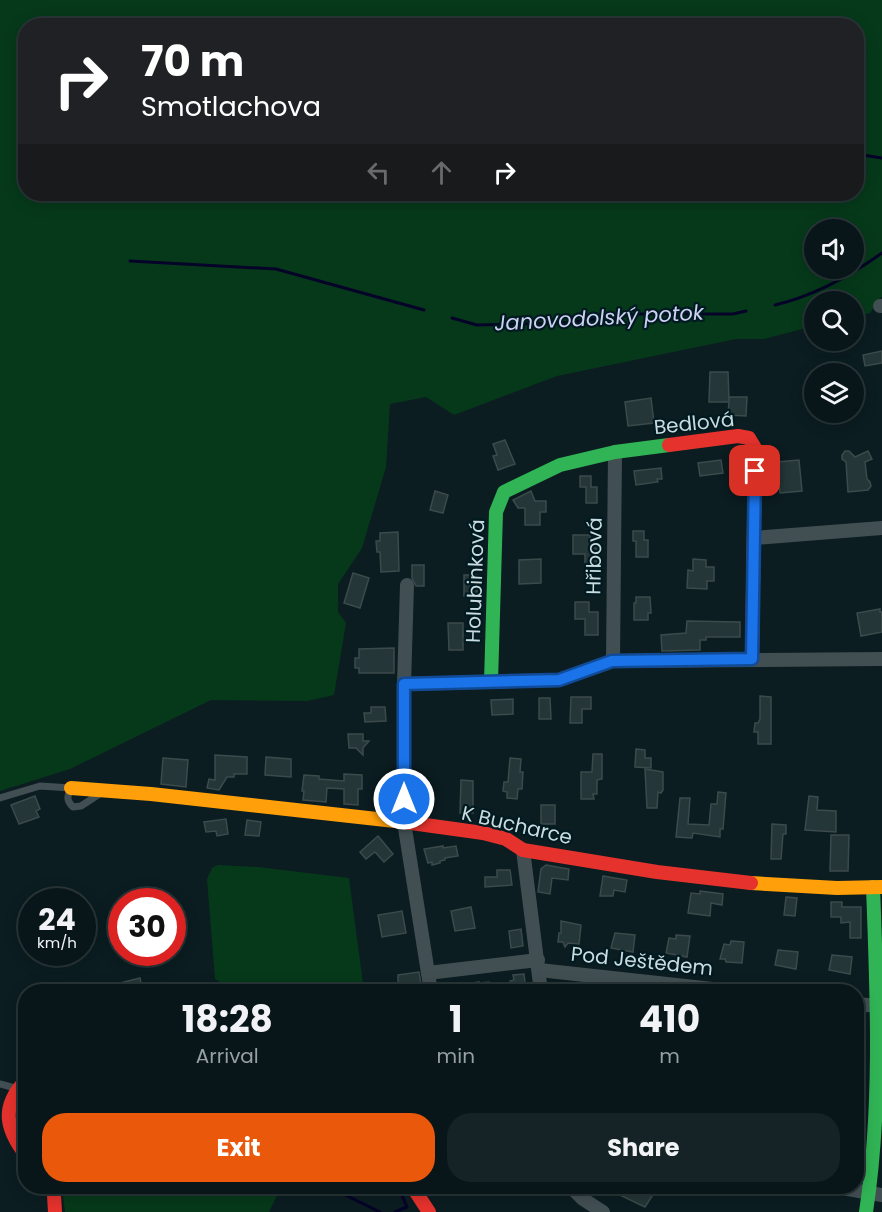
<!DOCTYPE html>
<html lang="en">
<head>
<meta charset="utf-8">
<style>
  body { margin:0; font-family:Poppins,sans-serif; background:#162326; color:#f1f3f6; height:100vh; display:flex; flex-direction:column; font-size:22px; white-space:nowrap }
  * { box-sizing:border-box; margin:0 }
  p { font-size:20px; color:#989fa2 }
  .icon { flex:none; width:33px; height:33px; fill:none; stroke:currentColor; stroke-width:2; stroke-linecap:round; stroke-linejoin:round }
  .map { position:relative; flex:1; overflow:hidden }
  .sheet { position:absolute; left:18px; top:984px; width:846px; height:210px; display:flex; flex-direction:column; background:#081619; border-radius:24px; box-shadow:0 3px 15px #0003,0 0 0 2px #293538 }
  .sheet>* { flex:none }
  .top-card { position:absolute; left:18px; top:18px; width:846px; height:183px; border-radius:24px; box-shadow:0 3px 15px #0003,0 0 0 2px #293538; background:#202124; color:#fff; overflow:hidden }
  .tools { position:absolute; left:804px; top:219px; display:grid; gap:12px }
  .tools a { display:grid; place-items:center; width:60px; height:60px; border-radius:50%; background:#081619; box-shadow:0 3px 15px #0003,0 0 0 2px #293538; font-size:30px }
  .speed { position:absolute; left:18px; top:888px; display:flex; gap:12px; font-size:30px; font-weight:700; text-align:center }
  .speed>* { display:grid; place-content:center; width:78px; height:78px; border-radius:50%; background:#081619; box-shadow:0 3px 15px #0003,0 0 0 2px #293538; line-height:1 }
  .speed small { font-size:15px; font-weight:400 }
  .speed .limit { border:9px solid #d22; background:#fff; color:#111 }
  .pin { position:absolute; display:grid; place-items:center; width:51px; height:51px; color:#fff; margin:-26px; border-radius:12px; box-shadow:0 3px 9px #0006 }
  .me { position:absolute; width:66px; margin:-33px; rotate:0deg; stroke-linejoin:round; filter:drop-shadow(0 0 4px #0008) }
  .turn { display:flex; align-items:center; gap:21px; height:126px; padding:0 24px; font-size:27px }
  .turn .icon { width:78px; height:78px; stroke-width:2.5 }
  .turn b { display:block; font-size:42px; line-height:51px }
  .lanes { display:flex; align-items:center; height:57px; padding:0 24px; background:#0003; justify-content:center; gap:30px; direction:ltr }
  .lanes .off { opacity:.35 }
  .eta { display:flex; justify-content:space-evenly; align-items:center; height:102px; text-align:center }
  .eta b { font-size:36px; font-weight:700; line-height:42px }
  .primary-button { display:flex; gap:12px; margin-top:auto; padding:12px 24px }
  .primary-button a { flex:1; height:69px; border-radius:24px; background:#ea580c; color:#fff; font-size:24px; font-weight:700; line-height:69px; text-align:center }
  .primary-button a+a { background:#162326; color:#f1f3f6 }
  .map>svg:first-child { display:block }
</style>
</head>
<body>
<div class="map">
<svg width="882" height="1212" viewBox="0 0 882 1212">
  <rect width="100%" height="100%" fill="#0b1d21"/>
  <g fill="#06391a" fill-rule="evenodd">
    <path d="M0,0H882V296L870,313L854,317V302H814V326L764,339H736L557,376L454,415L426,397L390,404L386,467L362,548L338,584V612L346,623L334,695L307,701L211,700L70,769L0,791ZM26,26H856V194H26ZM814,230H854V268H814Z"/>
    <path d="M218,865L258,867L349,878L364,991C327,992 245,999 215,979L207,879L212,868Z"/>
    <path d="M62,1187H281L269,1212H65Z"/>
  </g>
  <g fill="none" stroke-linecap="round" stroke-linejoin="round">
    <g stroke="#060328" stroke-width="3">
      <path d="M856,154L882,158"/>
      <path d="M130,261L276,269L424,310"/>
      <path d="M775,305C814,296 850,276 882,253"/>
      <path d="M452,318L477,325L561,323L641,314H733L746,311"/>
      <path d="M327,1186L380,1212"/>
      <path d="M395,1212L407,1207L398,1186"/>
    </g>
  </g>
  <g fill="#243637" stroke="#3c4a4b" stroke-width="1.5">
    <path d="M882,351V363L865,366L863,355Z"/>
    <path d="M710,372H728L729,401V397H747L746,416L728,415L729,402H709Z"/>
    <path d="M651,398L654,423L628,426L625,402Z"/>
    <path d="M505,440L515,464L498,470L493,456L497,455L493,444Z"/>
    <path d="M845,451H849L855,457L868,451L872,459L865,462L867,479L870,482L871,486L868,490L848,492L846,462L842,459V455Z"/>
    <path d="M721,460L723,473L700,476L698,463Z"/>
    <path d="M799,460L802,491L780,493L777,462Z"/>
    <path d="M661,468L662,479H657L658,482L636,485L634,471Z"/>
    <path d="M580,476H591V487H597V503H586V487H580Z"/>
    <path d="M435,491L448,495L443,513L430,510Z"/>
    <path d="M531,491L535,501H546V512H540V525H525V508H518L513,500Z"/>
    <path d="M633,531H644V540H648V557H636V541H633Z"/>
    <path d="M398,532L399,571L381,572L380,552H377L376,541H380V533Z"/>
    <path d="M573,535H590V548H597V567L585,568V554H573Z"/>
    <path d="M541,559V583L519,584V560Z"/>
    <path d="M693,559L706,560V567H714V581H707V589L687,588L688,570L693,571Z"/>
    <path d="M412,565H424V586H416L412,578Z"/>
    <path d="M353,573L369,578L360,608L344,603Z"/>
    <path d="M464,575H477V595L464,596Z"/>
    <path d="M636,597H650L651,613H648V620H634V603H636Z"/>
    <path d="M575,602H589V612H598V635H585V619H575Z"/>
    <path d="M880,609V612H882V632L861,636L857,613Z"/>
    <path d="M687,621L740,622V637H706V640H700V650L662,651L661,635L686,633Z"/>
    <path d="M448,623H463V650H449Z"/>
    <path d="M394,648V673H359V668H355V658H359V649Z"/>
    <path d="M760,696L771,697V744H758V732H754L755,723H758L760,719Z"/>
    <path d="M571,697H591V709H582V723H570Z"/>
    <path d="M539,698H550L551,719H539Z"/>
    <path d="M513,699V714L492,715L491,700Z"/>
    <path d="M371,707H385L386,721L365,722L364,713H371Z"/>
    <path d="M348,734H363V741H369L363,748V755L356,748H349Z"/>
    <path d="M636,749L645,750V758H651V768L635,767Z"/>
    <path d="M593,754H602V779L597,780V794H593L594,799H581V772H592Z"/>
    <path d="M215,755L247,757V774H234V777H227L219,790L207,788L209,779L215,780Z"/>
    <path d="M266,757L291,759V777L265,775Z"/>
    <path d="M163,758L188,760L186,787L161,784Z"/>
    <path d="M510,758L521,759L520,772H523L522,789H518L517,799L507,798V792L503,791L504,782H508Z"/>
    <path d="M645,769L663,772V790L661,793L658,792L657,808H647Z"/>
    <path d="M344,774L362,775V789H358V805L344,804V789L327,788L326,802L303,800L304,791H302L304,775L319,776V779L344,781Z"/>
    <path d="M425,777L426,807H415L413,778Z"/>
    <path d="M461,780L473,781V813H460Z"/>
    <path d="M718,792L726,793L723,829H720V837L693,833L692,838L676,837L680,798H690L688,824L709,825L711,804H717Z"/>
    <path d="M35,796L40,809L36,811L39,817L19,824L11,805Z"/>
    <path d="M809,796L818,797L817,810L836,811V832L805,830Z"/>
    <rect x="541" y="805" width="14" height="19"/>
    <path d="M226,819L228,834L217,836L216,831L206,832L204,822Z"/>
    <path d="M247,820L261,822L259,836L245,835Z"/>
    <path d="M772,824L786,825V834H783L781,859H771Z"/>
    <path d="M831,835H849L848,871H830Z"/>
    <path d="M378,836L393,854L384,862L375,852L366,859L360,852Z"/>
    <path d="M443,846V848L456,846L458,856L445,858V860L440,861V863L432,865V862L428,863L424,849Z"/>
    <path d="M546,865L569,869L568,880L552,878L550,894L538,892L541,869Z"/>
    <path d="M497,870H510L512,885L485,887V877H497Z"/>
    <path d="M603,876L627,880L625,892L614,890L613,896H600Z"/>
    <path d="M700,891L723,894L722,905L711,903L710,916L688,913L691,893L700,894Z"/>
    <path d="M786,897L797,898L795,916L784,915Z"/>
    <path d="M831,902H842V907H861V938H850V922L841,923V917H831Z"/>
    <path d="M471,907L475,928L455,931L451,911Z"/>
    <path d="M402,911L406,933L382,937L378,915Z"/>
    <path d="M561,921L581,925L579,944L568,943L565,947L563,942H558L559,933H561Z"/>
    <path d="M521,929L523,946L511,948L509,931Z"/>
    <path d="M615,933L635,935L633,952L611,948Z"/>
    <path d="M676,935L690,936L687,957L666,953L669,938L676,939Z"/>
    <path d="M731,941L744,942L742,963L726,962L725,959H720L724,944L730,945Z"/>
    <path d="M778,950L798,952L796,969L775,965Z"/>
    <path d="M832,955L852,957L850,974L829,970Z"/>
    <path d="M419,972L421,984L414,985L415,987L398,990V975Z"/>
    <path d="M524,974L526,992H511L510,981L514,980L513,975Z"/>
    <path d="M140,978L143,992H100V988Z"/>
    <path d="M479,982V983L489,982L491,992H449L448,987Z"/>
    <path d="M601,1186H650L656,1190L645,1207Z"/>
  </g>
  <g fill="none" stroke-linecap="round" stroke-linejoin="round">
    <g stroke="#424f52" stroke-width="7">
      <path d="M0,798L40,786L71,788C67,797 66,800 73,807L81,806L101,793"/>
      <path d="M0,1084L15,1088"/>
    </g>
    <g stroke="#424f52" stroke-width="14">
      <path d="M880,306H882"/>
      <path d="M754,538L882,528"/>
      <path d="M407,585L404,684V822L431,992"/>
      <path d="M613,661L615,452"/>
      <path d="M404,684L559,680L613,661L882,659"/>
      <path d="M523,850L541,992"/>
      <path d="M539,970L740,992"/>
      <path d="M428,973L538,960"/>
      <path d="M856,1004L878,1006"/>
      <path d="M570,1186L583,1199L603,1212"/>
      <path d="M831,1186L882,1195"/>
    </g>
    <g stroke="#30b455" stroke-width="14">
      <path d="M491,682L496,512L504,492L560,465L615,452L669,445"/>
      <path d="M866,1212C882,1107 877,993 873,887"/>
    </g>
    <g stroke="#ff9f0a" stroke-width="14">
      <path d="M71,788L151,794L404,822"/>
      <path d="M751,883L837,888L882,887"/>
    </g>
    <g stroke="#e5322d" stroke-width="14">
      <path d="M669,445L738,436L749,438L755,448L752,659"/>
      <path d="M404,822L483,833L506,839L523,850L657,872L751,883"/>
      <path d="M26,1080C1,1106 5,1128 26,1155"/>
      <path d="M51,1186L54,1195L55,1212"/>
      <path d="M412,1186L429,1212"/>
    </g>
  </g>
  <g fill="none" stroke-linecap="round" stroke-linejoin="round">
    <g stroke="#114b97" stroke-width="15">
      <path id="route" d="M404,799V684L559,680L612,661L752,659L755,471"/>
    </g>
    <use href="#route" stroke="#1a73e8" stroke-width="10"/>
  </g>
  <g text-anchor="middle" stroke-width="4.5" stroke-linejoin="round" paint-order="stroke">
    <g font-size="20" fill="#cadce0" stroke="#001a21">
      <text transform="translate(694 423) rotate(-6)" y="7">Bedlová</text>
      <text transform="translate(594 556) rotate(-89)" y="7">Hřibová</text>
      <text transform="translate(475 581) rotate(-88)" y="7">Holubinková</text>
      <text transform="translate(517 825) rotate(13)" y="7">K Bucharce</text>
      <text transform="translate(642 961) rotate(6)" y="7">Pod Ještědem</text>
    </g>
    <g font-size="21" font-style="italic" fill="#ced1f3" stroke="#001a21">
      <text transform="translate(599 318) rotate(-3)" y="7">Janovodolský potok</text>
    </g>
  </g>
</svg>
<div class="tools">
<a><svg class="icon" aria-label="sound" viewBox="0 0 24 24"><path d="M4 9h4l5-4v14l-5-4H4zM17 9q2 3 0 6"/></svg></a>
<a><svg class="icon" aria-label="search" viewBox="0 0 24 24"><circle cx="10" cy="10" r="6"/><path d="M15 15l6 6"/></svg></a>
<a><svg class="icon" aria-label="layers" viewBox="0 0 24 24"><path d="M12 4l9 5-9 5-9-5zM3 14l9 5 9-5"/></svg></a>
</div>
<div class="speed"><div>24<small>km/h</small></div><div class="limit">30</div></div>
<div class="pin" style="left:755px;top:471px;background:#d93025"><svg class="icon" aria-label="arrive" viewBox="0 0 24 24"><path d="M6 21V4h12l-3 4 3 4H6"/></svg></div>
<svg class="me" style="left:404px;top:799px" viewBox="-20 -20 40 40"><circle r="17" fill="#1a73e8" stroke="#fff" stroke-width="3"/><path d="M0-11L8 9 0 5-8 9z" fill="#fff"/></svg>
<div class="top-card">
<div class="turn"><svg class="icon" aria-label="right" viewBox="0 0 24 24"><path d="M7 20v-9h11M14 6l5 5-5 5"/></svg><div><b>70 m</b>Smotlachova</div></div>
<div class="lanes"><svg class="icon off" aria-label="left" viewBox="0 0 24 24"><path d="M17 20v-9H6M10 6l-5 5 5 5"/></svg><svg class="icon off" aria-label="ahead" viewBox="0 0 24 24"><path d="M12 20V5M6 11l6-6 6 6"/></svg><svg class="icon" aria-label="right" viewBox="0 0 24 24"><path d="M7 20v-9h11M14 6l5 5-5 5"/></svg></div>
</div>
<section class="sheet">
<div class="eta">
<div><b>18:28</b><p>Arrival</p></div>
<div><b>1</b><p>min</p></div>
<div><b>410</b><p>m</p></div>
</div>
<div class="primary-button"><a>Exit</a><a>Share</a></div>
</section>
</div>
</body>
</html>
